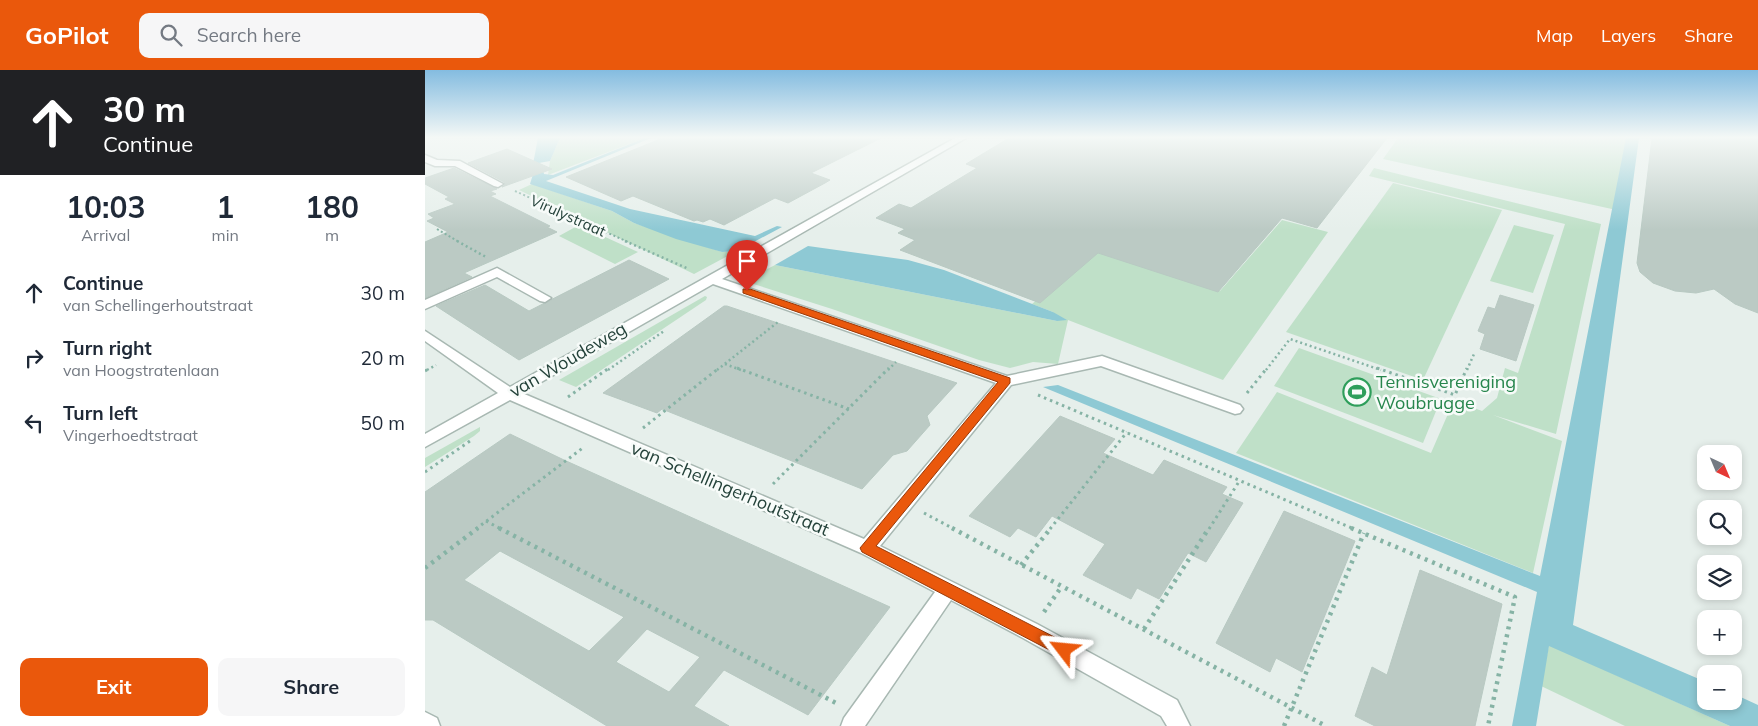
<!DOCTYPE html>
<html lang="en">
<head>
<meta charset="utf-8">
<style>
  body { margin:0; font-family:Mulish,sans-serif; background:#f6f6f7; color:#1f2937; height:100vh; display:flex; flex-direction:column; font-size:19px; white-space:nowrap }
  * { box-sizing:border-box; margin:0 }
  p { font-size:16px; color:#747a83 }
  .icon { flex:none; width:28px; height:28px; fill:none; stroke:currentColor; stroke-width:2; stroke-linecap:round; stroke-linejoin:round }
  .map { position:relative; flex:1; overflow:hidden }
  .side { display:flex; flex-direction:column; background:#fff; width:425px }
  .side>* { flex:none }
  .banner { background:#202124; color:#fff; overflow:hidden }
  .needle { width:32px; rotate:136deg }
  .fabs { position:absolute; left:1272px; top:375px; display:grid; gap:10px }
  .fabs a { display:grid; place-items:center; width:45px; height:45px; border-radius:10px; background:#fff; box-shadow:0 2px 8px #0003; font-size:25px }
  .pin { position:absolute; display:grid; place-items:center; width:42px; height:42px; color:#fff; margin:-51px -21px; border-radius:50% 50% 50% 0; rotate:-45deg; box-shadow:0 0 5px #0007 }
  .pin .icon { rotate:45deg }
  .me { position:absolute; width:55px; margin:-28px; rotate:299deg; stroke-linejoin:round; filter:drop-shadow(0 0 4px #0008) }
  .turn { display:flex; align-items:center; gap:18px; height:105px; padding:0 20px; font-size:22px }
  .turn .icon { width:65px; height:65px; stroke-width:2.5 }
  .turn b { display:block; font-size:35px; line-height:42px }
  .eta { display:flex; justify-content:space-evenly; align-items:center; height:85px; text-align:center }
  .eta b { font-size:30px; font-weight:700; line-height:35px }
  .button { display:flex; gap:10px; margin-top:auto; padding:10px 20px }
  .button a { flex:1; height:58px; border-radius:10px; background:#ea580c; color:#fff; font-size:20px; font-weight:700; line-height:58px; text-align:center }
  .button a+a { background:#f6f6f7; color:#1f2937 }
  ul { padding:0; list-style:none }
  li { display:flex; align-items:center; gap:15px; height:65px; padding:0 20px }
  li div { flex:1 }
  li b { display:block; font-size:19px }
  li em { font-style:normal }
  header { display:flex; align-items:center; gap:30px; box-sizing:border-box; height:70px; padding:0 25px; background:#ea580c; color:#fff }
  header strong { font-size:24px }
  nav { display:flex; gap:28px; margin-inline-start:auto; font-size:18px }
  .search { width:350px; height:45px; background:#f6f6f7; display:flex; align-items:center; gap:12px; box-sizing:border-box; padding:0 18px; border-radius:10px; color:#747a83; font-size:19px }
  main { display:flex; flex:1; min-height:0 }
  .map>svg:first-child { display:block }
</style>
</head>
<body>
<header>
<strong>GoPilot</strong>
<div class="search"><svg class="icon" aria-label="search" viewBox="0 0 24 24"><circle cx="10" cy="10" r="6"/><path d="M15 15l6 6"/></svg>Search here</div>
<nav><a>Map</a><a>Layers</a><a>Share</a></nav>
</header>
<main>
<section class="side">
<div class="banner">
<div class="turn"><svg class="icon" aria-label="ahead" viewBox="0 0 24 24"><path d="M12 20V5M6 11l6-6 6 6"/></svg><div><b>30 m</b>Continue</div></div>
</div>
<div class="eta">
<div><b>10:03</b><p>Arrival</p></div>
<div><b>1</b><p>min</p></div>
<div><b>180</b><p>m</p></div>
</div>
<ul>
<li><svg class="icon" aria-label="ahead" viewBox="0 0 24 24"><path d="M12 20V5M6 11l6-6 6 6"/></svg><div><b>Continue</b><p>van Schellingerhoutstraat</p></div><em>30 m</em></li>
<li><svg class="icon" aria-label="right" viewBox="0 0 24 24"><path d="M7 20v-9h11M14 6l5 5-5 5"/></svg><div><b>Turn right</b><p>van Hoogstratenlaan</p></div><em>20 m</em></li>
<li><svg class="icon" aria-label="left" viewBox="0 0 24 24"><path d="M17 20v-9H6M10 6l-5 5 5 5"/></svg><div><b>Turn left</b><p>Vingerhoedtstraat</p></div><em>50 m</em></li>
</ul>
<div class="button"><a>Exit</a><a>Share</a></div>
</section>
<div class="map">
<svg width="1333" height="656" viewBox="0 0 1333 656">
  <rect width="100%" height="100%" fill="#e6efeb"/>
  <g fill="#bfe0c8">
    <path d="M135,68H220L123,105L125,91Z"/>
    <path d="M973,68H1208L1196,141L958,89Z"/>
    <path d="M949,98L1176,154L1131,364L1068,345L1137,371L1108,503L811,383L852,322L1006,383L1029,330L1057,341L1072,328L1080,298L1093,303L1140,154L944,106Z"/>
    <path d="M968,113L1077,140L998,310L861,262Z"/>
    <path d="M107,114L187,141L209,153L297,182L312,181L269,204L94,120Z"/>
    <path d="M857,150L903,162L798,310L643,250L633,294L608,292L585,298L554,290L407,239L319,211L350,195L632,251L628,242L607,234L672,179L795,221Z"/>
    <path d="M154,155L213,182L190,194L134,166Z"/>
    <path d="M1089,155L1129,165L1108,223L1065,211Z"/>
    <path d="M280,226L282,227L281,230L151,317L134,310Z"/>
    <path d="M874,278L1016,329L998,373L849,316Z"/>
    <path d="M55,357V361L49,366L0,397V388Z"/>
    <path d="M1124,575L1305,656H1200L1116,616Z"/>
  </g>
  <g fill="#8ec9d4">
    <path d="M113,68H135L125,91L108,94Z"/>
    <path d="M220,68H226L121,111L205,139L330,166L352,156L357,157L312,181L297,182L251,169L209,153L187,141L105,114L109,101L118,100L119,104L128,105Z"/>
    <path d="M1201,68H1214L1148,555L1281,612V631H1309V624L1333,635V656H1305L1124,576L1111,656H1087L1112,522L618,317L633,315L1115,506Z"/>
    <path d="M383,176L483,190L519,200L628,242L642,250L632,251L350,195Z"/>
  </g>
  <g fill="#bbcac4" stroke="#b8c9c2" fill-rule="evenodd">
    <path d="M238,68H456L386,103L405,110L400,113L363,133L350,128L299,155L285,149L278,152L272,150L269,151L208,126L196,131L141,107Z"/>
    <path d="M584,68H962L892,158L857,148L793,222L673,183L615,233L475,180L490,170L473,163L480,159L451,148L474,134L486,138L552,98L541,94Z"/>
    <path d="M1227,68H1333V243L1310,234L1289,219L1271,223L1250,221L1228,213L1215,202L1212,193Z"/>
    <path d="M82,79L127,99L77,117L80,115L79,112L43,93Z"/>
    <path d="M29,98L72,119L65,121L71,124L65,126L125,156L122,157L132,162L39,203L47,207L0,228V172L23,162L2,151L9,148L3,144L30,134L20,129L24,127L0,114V108Z"/>
    <path d="M204,190L244,209L94,290L11,236L60,215L104,241Z"/>
    <path d="M1075,225L1109,235L1091,291L1055,279L1060,264L1053,261L1063,237L1070,239Z"/>
    <path d="M299,236H302L532,313L502,346L505,355L482,381L468,385L437,419L237,339L232,343L178,323Z"/>
    <path d="M635,346L690,369L678,383L728,405L739,390L802,417L797,424L818,433L781,492L763,483L734,529L712,518L706,529L658,505L680,474L627,446L611,467L593,458L585,467L544,446Z"/>
    <path d="M85,364L139,390L465,537L383,645L299,600L269,636L304,656H182L8,550H0V422ZM75,481L88,488L199,547L164,581L39,510ZM222,559L275,587L244,622L191,592Z"/>
    <path d="M859,441L930,471L877,602L851,588L845,602L791,573Z"/>
    <path d="M995,500L1077,534L1050,656H950L930,646L947,597L962,605Z"/>
  </g>
  <g fill="none" stroke-linecap="round" stroke-linejoin="round">
    <g stroke="#a8b8b2" stroke-width="3">
      <path id="lane" d="M72,198L126,228L120,232L115,231L72,207L0,239V230Z"/>
    </g>
    <g stroke="#a8b8b2" stroke-width="3">
      <g id="street">
        <path d="M530,68H541L297,209L582,306L677,286L815,335L818,339L815,343L810,344L676,296L586,315L455,476L612,554L752,630L765,656H742L736,646L598,568L526,530L440,656H416L419,648L510,522L436,483L85,330L0,377V364L73,323L0,271V261L85,317ZM288,214L571,313L439,469L97,323Z"/>
        <path d="M0,85L12,90L35,91L78,114L73,117L69,116L30,96H10L0,92Z"/>
        <path d="M0,642L12,648L15,656H0Z"/>
      </g>
    </g>
    <g stroke="#86b3a5" stroke-width="2" stroke-dasharray="2 2.5" stroke-linecap="butt">
      <path d="M90,121L203,172"/>
      <path d="M12,159L34,172"/>
    </g>
    <g stroke="#86b3a5" stroke-width="2.5" stroke-dasharray="2 3" stroke-linecap="butt">
      <path d="M32,171L61,187"/>
      <path d="M200,171L264,199"/>
      <path d="M300,294L316,300"/>
      <path d="M2,300L11,295"/>
      <path d="M183,300L239,261"/>
      <path d="M292,300L353,252"/>
      <path d="M463,300L471,292"/>
      <path d="M841,300L865,269L956,300"/>
      <path d="M1042,300L1049,284"/>
    </g>
    <g stroke="#86b3a5" stroke-width="3" stroke-dasharray="2.5 4" stroke-linecap="butt">
      <path d="M312,298L424,339"/>
      <path d="M952,298L1030,325L1042,298"/>
      <path d="M0,301L5,298"/>
      <path d="M822,323L842,298"/>
      <path d="M613,325L929,459"/>
      <path d="M143,327L184,298"/>
      <path d="M218,358L294,298"/>
      <path d="M0,402L45,371"/>
      <path d="M348,414L464,298"/>
      <path d="M499,443L529,459"/>
      <path d="M61,451L76,459"/>
      <path d="M51,459L159,377"/>
      <path d="M625,459L702,362"/>
      <path d="M784,459L815,410"/>
    </g>
    <g stroke="#86b3a5" stroke-width="4.5" stroke-dasharray="3 5" stroke-linecap="butt">
      <path d="M74,458L413,634"/>
      <path d="M527,458L901,656"/>
      <path d="M926,458L1090,527L1063,656"/>
      <path d="M596,495L626,458"/>
      <path d="M0,498L53,458"/>
      <path d="M619,542L637,516"/>
      <path d="M719,559L784,458"/>
      <path d="M859,656L939,463"/>
    </g>
    <use href="#lane" fill="#fff" fill-rule="evenodd"/>
    <use href="#street" fill="#fff" fill-rule="evenodd"/>
  </g>
  <linearGradient id="sky" x2="0" y2="1"><stop stop-color="#84bce0"/><stop offset="0.42" stop-color="#f4f8f6"/><stop offset="1" stop-color="#f4f8f6" stop-opacity="0"/></linearGradient>
  <rect width="1333" height="160" fill="url(#sky)"/>
  <path fill="#ea580c" stroke="#983908" d="M318,219H325L585,308V313L451,476L645,575L647,580L645,585L639,587L634,585L437,482L435,478L573,312L318,223Z"/>
  <defs>
    <g id="stadium-ring" transform="scale(1.4375)"><circle r="9.5" fill="#f7fbf9" stroke="#2e9e5b" stroke-width="1.5"/><path d="M0-5a6.5 5 0 1 0 0 10a6.5 5 0 1 0 0-10ZM-3.5-1.8h7v3.6h-7Z" fill="#2e9e5b"/></g>
  </defs>
  <g fill-rule="evenodd">
    <use href="#stadium-ring" x="932" y="322"/>
  </g>
  <g text-anchor="middle" stroke-width="5" stroke-linejoin="round" paint-order="stroke">
    <g font-size="15" fill="#24423a" stroke="#f7fbf9">
      <text transform="translate(143 146) rotate(24)" y="5">Virulystraat</text>
    </g>
    <g font-size="18" fill="#24423a" stroke="#f7fbf9">
      <text transform="translate(143 290) rotate(-30)" y="6">van Woudeweg</text>
      <text transform="translate(305 419) rotate(23)" y="6">van Schellingerhoutstraat</text>
    </g>
    <g font-size="18" fill="#27864d" stroke="#f7fbf9" text-anchor="start">
      <text x="951" y="318">Tennisvereniging<tspan x="951" dy="21">Woubrugge</tspan></text>
    </g>
  </g>
</svg>
<div class="fabs">
<a><svg class="needle" viewBox="-14 -14 28 28"><path d="M0-13l5 13h-10z" fill="#e53935"/><path d="M0 13l5-13h-10z" fill="#747a83"/></svg></a>
<a><svg class="icon" aria-label="search" viewBox="0 0 24 24"><circle cx="10" cy="10" r="6"/><path d="M15 15l6 6"/></svg></a>
<a><svg class="icon" aria-label="layers" viewBox="0 0 24 24"><path d="M12 4l9 5-9 5-9-5zM3 14l9 5 9-5"/></svg></a>
<a>+</a>
<a>−</a>
</div>
<div class="pin" style="left:322px;top:221px;background:#d93025"><svg class="icon" aria-label="arrive" viewBox="0 0 24 24"><path d="M6 21V4h12l-3 4 3 4H6"/></svg></div>
<svg class="me" style="left:639px;top:580px" viewBox="-20 -20 40 40"><path d="M0-17L14 15 0 8-14 15z" fill="#ea580c" stroke="#fff" stroke-width="4"/></svg>
</div>
</main>
</body>
</html>
